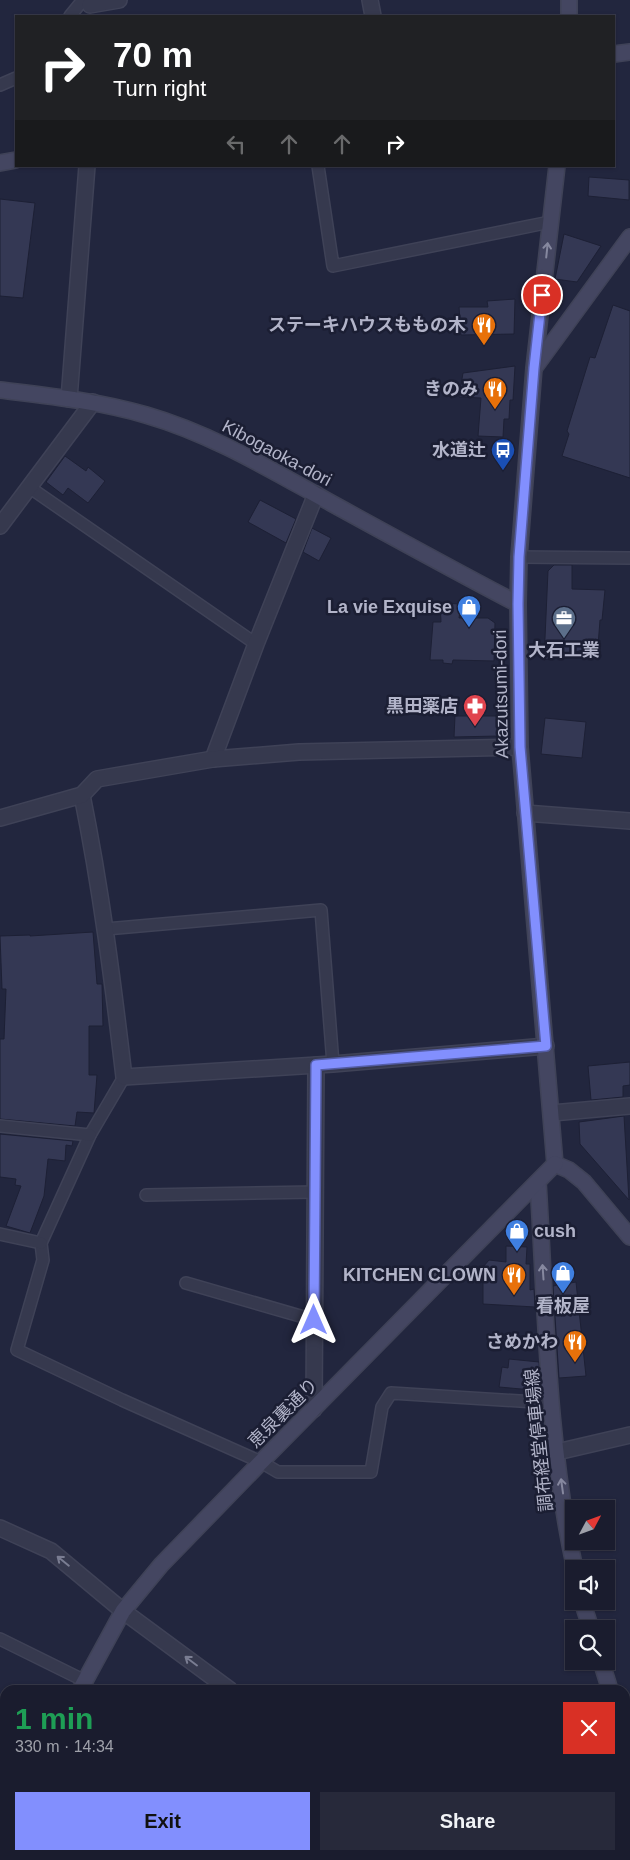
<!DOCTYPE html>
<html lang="en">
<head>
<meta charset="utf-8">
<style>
  body { margin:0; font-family:Arial,"Noto Sans JP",sans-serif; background:#27293a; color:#f1f3f6; height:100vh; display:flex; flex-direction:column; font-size:19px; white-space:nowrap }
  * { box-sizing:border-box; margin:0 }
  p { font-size:16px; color:#9fa1aa }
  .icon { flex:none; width:28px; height:28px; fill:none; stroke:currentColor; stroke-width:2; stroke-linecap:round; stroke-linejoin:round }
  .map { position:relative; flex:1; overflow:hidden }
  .sheet { position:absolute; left:0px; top:1685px; width:630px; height:175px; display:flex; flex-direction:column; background:#1a1c2e; border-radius:15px 15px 0 0; box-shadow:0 1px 4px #0004,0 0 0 1px #383a4a }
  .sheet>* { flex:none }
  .top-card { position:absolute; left:15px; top:15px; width:600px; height:152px; border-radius:0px; box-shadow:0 1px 4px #0004,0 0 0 1px #383a4a; background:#202124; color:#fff; overflow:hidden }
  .needle { width:32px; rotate:49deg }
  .tools { position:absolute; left:565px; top:1500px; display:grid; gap:10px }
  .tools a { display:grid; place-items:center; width:50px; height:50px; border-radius:0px; background:#1a1c2e; box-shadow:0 1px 4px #0004,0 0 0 1px #383a4a; font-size:25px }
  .pin { position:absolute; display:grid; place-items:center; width:42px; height:42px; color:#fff; margin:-21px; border:2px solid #fff; border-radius:50%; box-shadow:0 1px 5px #0007 }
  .me { position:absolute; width:55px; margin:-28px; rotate:0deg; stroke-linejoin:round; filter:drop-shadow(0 0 4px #0008) }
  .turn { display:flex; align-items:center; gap:18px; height:105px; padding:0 15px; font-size:22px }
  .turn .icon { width:65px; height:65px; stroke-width:2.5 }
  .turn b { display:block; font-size:35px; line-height:42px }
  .lanes { display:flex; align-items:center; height:48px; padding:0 15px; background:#0003; justify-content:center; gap:25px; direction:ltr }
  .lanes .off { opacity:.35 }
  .round { display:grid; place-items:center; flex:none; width:52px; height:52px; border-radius:0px; background:#27293a }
  .overview { display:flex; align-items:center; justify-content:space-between; height:85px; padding:0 15px }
  h1 { font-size:30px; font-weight:700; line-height:38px; color:#1e9e55 }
  .cta { display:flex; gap:10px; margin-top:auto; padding:10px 15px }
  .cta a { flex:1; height:58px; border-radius:0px; background:#828ffe; color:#111; font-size:20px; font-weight:700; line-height:58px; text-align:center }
  .cta a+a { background:#27293a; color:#f1f3f6 }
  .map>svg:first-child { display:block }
</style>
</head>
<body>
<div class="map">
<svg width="630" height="1860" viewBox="0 0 630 1860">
  <rect width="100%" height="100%" fill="#22263e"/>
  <g fill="#343854" stroke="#1d2035">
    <path d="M589,177L629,180V200L588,196Z"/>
    <path d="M0,199L35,203L23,298L0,296Z"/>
    <path d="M564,234L601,246L577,282L555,279Z"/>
    <path d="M515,299L514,334L461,335L459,307H488L487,301Z"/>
    <path d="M613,305L630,311V478L562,456L569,434L567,431L590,357L595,358Z"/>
    <path d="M515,366L513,400H510L509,419H504L503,437L478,436L481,398L459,397L463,373Z"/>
    <path d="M65,456L86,471L88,467L105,481L88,503L68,488L63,495L46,482Z"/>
    <path d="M260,500L296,519L286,543L248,522Z"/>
    <path d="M312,528L331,538L319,561L303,552Z"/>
    <path d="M554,565H572V589L605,590L602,620H600L598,646L544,660L548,571Z"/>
    <path d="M440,603L461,604L459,618H488L495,623L494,661L453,660L452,664L443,663V660H430L433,622H441Z"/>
    <path d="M455,716H497L498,736L454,737Z"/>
    <path d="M545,718L586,722L582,758L541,754Z"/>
    <path d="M93,932L97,984H102L103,1026H89V1075H97L94,1113L77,1112L75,1126L0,1119V1039H4L6,989H2L0,936L30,935V936Z"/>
    <path d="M630,1062V1085L623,1086V1097L591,1100L588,1066Z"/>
    <path d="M624,1116L629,1200L580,1144L579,1122Z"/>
    <path d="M0,1134L73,1141L72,1146L66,1145L65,1161L48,1159L44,1196L30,1233L6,1226L21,1186L15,1185L16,1179L0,1177Z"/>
    <path d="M506,1246L527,1247L526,1264H530V1290L534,1289L535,1307L483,1304V1267L489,1260L506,1262Z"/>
    <path d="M576,1282L586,1376L559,1378L553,1286Z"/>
    <path d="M509,1359L539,1362L540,1380L533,1381L532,1390L499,1387L502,1367L508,1368Z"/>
  </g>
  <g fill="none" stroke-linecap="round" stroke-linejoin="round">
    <g stroke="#3f4257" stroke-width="14">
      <g id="lane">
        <path d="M70,16L83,0"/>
        <path d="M0,85L16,78"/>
        <path d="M318,166L333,266L550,222"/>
        <path d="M29,487L256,644"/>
        <path d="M519,557L630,558"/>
        <path d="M106,929L321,910L333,1064"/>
        <path d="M124,1077L90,1135L41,1243L43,1260L17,1350L122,1400L261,1462L278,1472H371L382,1407L391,1393L551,1403"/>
        <path d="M0,1126L90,1135"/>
        <path d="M146,1195L315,1192"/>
        <path d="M0,1234L41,1243"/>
        <path d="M186,1283L314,1320"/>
        <path d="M0,1639L85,1681"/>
      </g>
    </g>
    <g stroke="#3f4257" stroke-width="18">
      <g id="street">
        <path d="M370,0L373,16"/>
        <path d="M90,5L119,0"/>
        <path d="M69,399L87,166"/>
        <path d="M0,526L93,402"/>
        <path d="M213,759L256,644L316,494"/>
        <path d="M82,795C101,889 113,983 124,1077L333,1064L546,1046"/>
        <path d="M525,813L630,821"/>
        <path d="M0,818L82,795L97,779L213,759L299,752L520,747"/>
        <path d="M552,1113L630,1106"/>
        <path d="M314,1409L316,1065"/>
        <path d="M557,1452L630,1435"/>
        <path d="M0,1528L51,1551L123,1611L230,1690"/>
        <path d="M625,1772H630"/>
      </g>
    </g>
    <g stroke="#3f4257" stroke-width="18">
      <g id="secondary">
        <path d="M569,0V16"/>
        <path d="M614,54L630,52"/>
        <path d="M0,163L16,160"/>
        <path d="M535,367L630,237"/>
        <path d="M0,390C49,396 98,401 146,415C212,434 271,470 331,503C393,537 455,571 518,604"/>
        <path d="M555,1164L520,747L518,604L519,557L534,368L557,166"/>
        <path d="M555,1164L569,1170L584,1182L630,1237"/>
        <path d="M538,1182C546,1311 547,1443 575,1569"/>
        <path d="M582,1601L591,1629"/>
        <path d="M601,1661L610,1690"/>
        <path d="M80,1690L123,1611L161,1565L261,1462L555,1164"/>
        <path d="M625,1738L630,1755"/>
        <path d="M0,1854L5,1844"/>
      </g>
    </g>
    <use href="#lane" stroke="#36394e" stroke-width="11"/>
    <use href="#street" stroke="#36394e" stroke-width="15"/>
    <use href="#secondary" stroke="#444661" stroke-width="15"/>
  </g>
  <defs><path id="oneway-shaft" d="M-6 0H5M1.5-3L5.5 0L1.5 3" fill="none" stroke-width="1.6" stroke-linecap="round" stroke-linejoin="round" transform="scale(1.25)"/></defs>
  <g stroke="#86889f">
    <use href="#oneway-shaft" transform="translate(547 250) rotate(-84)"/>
    <use href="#oneway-shaft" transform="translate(543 1272) rotate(-94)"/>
    <use href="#oneway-shaft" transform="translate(562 1486) rotate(-98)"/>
  </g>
  <g stroke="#7a7d92">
    <use href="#oneway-shaft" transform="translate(63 1561) rotate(-141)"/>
    <use href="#oneway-shaft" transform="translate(191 1661) rotate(-143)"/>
  </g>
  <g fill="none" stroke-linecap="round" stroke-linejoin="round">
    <g stroke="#545da5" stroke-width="12">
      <path id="route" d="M314,1320L316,1065L546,1046L520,747L518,604L519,557L534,368L542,295"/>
    </g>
    <use href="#route" stroke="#828ffe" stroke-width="9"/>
  </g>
  <defs>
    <g id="restaurant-pin" transform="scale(1.25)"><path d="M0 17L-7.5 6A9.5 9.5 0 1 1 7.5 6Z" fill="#e8710a" stroke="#1b1e33"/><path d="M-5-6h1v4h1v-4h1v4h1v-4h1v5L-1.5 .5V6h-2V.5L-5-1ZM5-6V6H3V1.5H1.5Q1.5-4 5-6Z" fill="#fff"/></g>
    <g id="bus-pin" transform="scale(1.25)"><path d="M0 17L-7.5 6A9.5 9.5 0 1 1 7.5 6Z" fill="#1a4fb4" stroke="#1b1e33"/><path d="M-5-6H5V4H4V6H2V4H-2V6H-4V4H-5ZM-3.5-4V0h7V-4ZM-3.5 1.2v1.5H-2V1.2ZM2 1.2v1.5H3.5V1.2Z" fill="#fff"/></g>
    <g id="shop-pin" transform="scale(1.25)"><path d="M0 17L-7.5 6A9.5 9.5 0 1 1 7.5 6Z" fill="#3f7fe0" stroke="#1b1e33"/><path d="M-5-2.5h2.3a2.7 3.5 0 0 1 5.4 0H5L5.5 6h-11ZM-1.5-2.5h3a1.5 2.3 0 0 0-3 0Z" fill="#fff"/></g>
    <g id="office-pin" transform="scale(1.25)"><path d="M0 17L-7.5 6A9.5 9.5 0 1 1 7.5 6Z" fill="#5c6f8a" stroke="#1b1e33"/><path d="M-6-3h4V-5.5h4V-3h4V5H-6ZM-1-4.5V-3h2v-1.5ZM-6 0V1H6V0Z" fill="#fff"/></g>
    <g id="pharmacy-pin" transform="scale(1.25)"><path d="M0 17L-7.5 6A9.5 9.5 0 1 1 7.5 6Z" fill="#e0444e" stroke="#1b1e33"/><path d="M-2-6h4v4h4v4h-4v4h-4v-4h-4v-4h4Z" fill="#fff"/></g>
  </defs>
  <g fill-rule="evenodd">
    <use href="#restaurant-pin" x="484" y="325"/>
    <use href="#restaurant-pin" x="495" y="389"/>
    <use href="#bus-pin" x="503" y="450"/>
    <use href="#shop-pin" x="469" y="607"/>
    <use href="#office-pin" x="564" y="618"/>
    <use href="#pharmacy-pin" x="475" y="706"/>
    <use href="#shop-pin" x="517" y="1231"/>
    <use href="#shop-pin" x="563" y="1273"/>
    <use href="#restaurant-pin" x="514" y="1275"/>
    <use href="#restaurant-pin" x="575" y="1342"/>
  </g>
  <g text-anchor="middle" stroke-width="5" stroke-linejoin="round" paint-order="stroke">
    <g font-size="18" font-weight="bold" fill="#b2b4c9" stroke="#1b1e33" text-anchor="end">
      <text x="466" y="331">ステーキハウスももの木</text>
      <text x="478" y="395">きのみ</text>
      <text x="486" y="456">水道辻</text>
      <text x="452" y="613">La vie Exquise</text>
      <text x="564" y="656" text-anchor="middle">大石工業</text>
      <text x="458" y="712">黒田薬店</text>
      <text x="534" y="1237" text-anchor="start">cush</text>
      <text x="496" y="1281">KITCHEN CLOWN</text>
      <text x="563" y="1312" text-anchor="middle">看板屋</text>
      <text x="558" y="1348">さめかわ</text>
    </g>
    <g font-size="18" fill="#b2b4c9" stroke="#1b1e33">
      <text transform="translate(277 453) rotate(28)" y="6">Kibogaoka-dori</text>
      <text transform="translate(501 694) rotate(-91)" y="6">Akazutsumi-dori</text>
      <text transform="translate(283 1413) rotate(-45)" y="6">恵泉裏通り</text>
      <text transform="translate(539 1440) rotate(-96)" y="6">調布経堂停車場線</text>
    </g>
  </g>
</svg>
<div class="tools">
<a><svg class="needle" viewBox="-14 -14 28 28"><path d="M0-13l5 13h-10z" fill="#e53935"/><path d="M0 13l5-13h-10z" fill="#9fa1aa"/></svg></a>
<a><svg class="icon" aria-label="sound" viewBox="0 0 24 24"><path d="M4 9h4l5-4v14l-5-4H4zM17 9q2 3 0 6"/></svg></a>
<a><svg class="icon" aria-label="search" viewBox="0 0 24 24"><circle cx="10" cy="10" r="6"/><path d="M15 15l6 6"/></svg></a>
</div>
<div class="pin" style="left:542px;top:295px;background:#d93025"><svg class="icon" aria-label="arrive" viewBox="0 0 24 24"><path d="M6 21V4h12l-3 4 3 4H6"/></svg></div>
<svg class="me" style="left:314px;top:1320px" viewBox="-20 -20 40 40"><path d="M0-17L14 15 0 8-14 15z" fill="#828ffe" stroke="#fff" stroke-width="4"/></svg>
<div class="top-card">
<div class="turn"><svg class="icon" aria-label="right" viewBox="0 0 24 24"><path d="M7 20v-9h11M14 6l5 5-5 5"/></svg><div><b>70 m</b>Turn right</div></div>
<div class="lanes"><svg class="icon off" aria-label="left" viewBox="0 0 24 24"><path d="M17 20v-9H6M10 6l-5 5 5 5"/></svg><svg class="icon off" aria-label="ahead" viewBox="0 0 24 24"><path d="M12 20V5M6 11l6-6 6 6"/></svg><svg class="icon off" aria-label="ahead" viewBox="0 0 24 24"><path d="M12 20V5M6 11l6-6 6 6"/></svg><svg class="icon" aria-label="right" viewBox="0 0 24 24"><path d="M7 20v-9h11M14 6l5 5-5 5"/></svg></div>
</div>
<section class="sheet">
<div class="overview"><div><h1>1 min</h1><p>330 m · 14:34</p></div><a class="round" style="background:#d93025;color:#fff"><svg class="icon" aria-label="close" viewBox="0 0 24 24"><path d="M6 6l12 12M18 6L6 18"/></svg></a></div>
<div class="cta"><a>Exit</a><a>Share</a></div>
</section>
</div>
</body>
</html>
